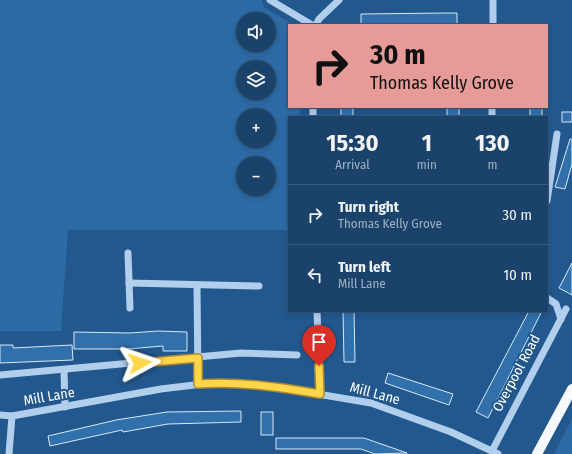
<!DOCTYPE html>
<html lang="en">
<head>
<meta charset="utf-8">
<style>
  body { margin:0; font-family:"Fira Sans Condensed",sans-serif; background:#234970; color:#f1f3f6; height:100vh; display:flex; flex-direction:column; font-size:15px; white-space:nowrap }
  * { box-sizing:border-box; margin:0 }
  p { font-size:13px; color:#9fb0c1 }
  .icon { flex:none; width:22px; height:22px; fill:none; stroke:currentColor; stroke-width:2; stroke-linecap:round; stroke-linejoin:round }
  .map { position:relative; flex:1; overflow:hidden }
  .sheet { position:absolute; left:288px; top:116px; width:260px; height:196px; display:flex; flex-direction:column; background:#1a426a; border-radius:0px; box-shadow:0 2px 6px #0003,0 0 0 1px #385b7e }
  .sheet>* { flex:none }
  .banner { position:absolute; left:288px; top:24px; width:260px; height:84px; border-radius:0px; box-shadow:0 2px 6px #0003,0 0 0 1px #385b7e; background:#e69b98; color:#111; overflow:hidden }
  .controls { position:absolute; left:236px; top:12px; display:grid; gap:8px }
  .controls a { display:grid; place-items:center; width:40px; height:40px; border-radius:50%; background:#1a426a; box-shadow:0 2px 6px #0003,0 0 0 1px #385b7e; font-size:20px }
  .pin { position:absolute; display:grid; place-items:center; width:34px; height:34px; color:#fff; margin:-41px -17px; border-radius:50% 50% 50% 0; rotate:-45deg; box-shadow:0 0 4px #0007 }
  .pin .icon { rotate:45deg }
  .me { position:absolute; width:44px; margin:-22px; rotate:85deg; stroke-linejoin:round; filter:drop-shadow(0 0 3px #0008) }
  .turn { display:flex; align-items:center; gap:14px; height:84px; padding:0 16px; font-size:18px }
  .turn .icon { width:52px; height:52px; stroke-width:2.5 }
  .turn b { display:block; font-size:28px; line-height:34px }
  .eta { display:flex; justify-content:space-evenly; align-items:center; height:68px; text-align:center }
  .eta b { font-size:24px; font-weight:700; line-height:28px }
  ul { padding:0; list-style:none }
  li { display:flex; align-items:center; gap:12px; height:60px; padding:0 16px; border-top:1px solid #385b7e }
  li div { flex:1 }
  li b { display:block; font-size:15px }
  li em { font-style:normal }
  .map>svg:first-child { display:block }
</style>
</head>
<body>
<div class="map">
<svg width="572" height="454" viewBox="0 0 572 454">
  <rect width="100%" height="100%" fill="#22588e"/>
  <g fill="#2c6ba6" fill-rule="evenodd">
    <path d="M0,0H261L264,7L293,25H289V107H300V117H289V230H68L61,331H0ZM243,19H269V45H243ZM243,67H269V93H243ZM243,115H269V141H243ZM243,163H269V189H243Z"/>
    <path d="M572,419V454H554Z"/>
  </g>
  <g fill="#3270ab" stroke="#d6e8f9">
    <path d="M446,13H457V25H361V14Z"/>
    <rect x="341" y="107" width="12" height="10"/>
    <rect x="447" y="107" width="12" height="10"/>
    <rect x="530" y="107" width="12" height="10"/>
    <rect x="562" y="112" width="10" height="10"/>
    <path d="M570,139H572V164L565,189L555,187Z"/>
    <path d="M572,263V295L559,288Z"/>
    <path d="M343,311H354L355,362H344Z"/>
    <path d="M529,311H542L488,418L476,412Z"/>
    <path d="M158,331L187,332V351H163V346L128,349H74V332L130,333Z"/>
    <path d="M0,345H13V348L72,345L73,360L0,363Z"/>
    <path d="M388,373L453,394L449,405L385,383Z"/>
    <path d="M241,411V422L168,424L123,432L122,430L50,446L48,436L116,420L167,412Z"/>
    <rect x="261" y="412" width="12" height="23"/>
    <path d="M276,438H364L407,453L375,454L361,449H276Z"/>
  </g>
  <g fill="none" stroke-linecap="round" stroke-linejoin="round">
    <g stroke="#b1cfec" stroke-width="7">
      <path d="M270,0L312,25"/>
      <path d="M316,25L319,19L339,0"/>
      <path d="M493,25V0"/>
      <path d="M313,107V117"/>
      <path d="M492,117V107"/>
      <path d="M547,201L557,134"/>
      <path d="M128,253L130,308"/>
      <path d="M129,283L259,286"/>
      <path d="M197,285L198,384"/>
      <path d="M547,298L556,304L561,319"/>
      <path d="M317,311L320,394"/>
      <path d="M64,370L65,407"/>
      <path d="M0,375L241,353L297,355"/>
      <path d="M0,415L12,416L161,389L211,383L242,384L276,387L371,403L451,432L498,454"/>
      <path d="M492,451L566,309"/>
      <path d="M9,454L12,416"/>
    </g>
    <path stroke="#f6faff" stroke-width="10" d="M537,454L572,389"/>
  </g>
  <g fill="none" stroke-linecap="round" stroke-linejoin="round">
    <g stroke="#a68a30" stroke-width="10">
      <path id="route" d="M140,363L198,358V384C239,381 279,387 320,394L319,366"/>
    </g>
    <use href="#route" stroke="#ffd54a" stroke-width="7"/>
  </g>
  <g text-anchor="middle" stroke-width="4" stroke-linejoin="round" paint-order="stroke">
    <g font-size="14" fill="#fff" stroke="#22588e">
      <text transform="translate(516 373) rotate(-62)" y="5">Overpool Road</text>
      <text transform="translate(375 393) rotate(15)" y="5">Mill Lane</text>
      <text transform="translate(49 396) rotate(-10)" y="5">Mill Lane</text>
    </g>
  </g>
</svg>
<div class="controls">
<a><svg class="icon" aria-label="sound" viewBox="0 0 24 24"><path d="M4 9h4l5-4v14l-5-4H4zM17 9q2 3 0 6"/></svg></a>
<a><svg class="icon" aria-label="layers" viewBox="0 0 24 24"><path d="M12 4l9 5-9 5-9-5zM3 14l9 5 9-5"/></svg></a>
<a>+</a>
<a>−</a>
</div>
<div class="pin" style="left:319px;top:366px;background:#d93025"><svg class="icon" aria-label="arrive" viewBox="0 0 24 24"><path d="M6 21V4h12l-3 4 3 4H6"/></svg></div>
<svg class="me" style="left:140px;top:363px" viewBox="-20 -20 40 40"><path d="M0-17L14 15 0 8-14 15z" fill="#ffd54a" stroke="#fff" stroke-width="4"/></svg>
<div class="banner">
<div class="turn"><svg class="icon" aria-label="right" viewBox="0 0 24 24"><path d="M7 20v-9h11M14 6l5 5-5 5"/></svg><div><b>30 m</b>Thomas Kelly Grove</div></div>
</div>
<section class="sheet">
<div class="eta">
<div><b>15:30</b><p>Arrival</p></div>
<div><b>1</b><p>min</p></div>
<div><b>130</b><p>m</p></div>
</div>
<ul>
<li><svg class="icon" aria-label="right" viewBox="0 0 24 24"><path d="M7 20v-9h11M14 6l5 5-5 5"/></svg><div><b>Turn right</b><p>Thomas Kelly Grove</p></div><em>30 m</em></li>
<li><svg class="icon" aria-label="left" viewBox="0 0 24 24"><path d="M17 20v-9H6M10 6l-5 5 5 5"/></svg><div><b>Turn left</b><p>Mill Lane</p></div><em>10 m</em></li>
</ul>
</section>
</div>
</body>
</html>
